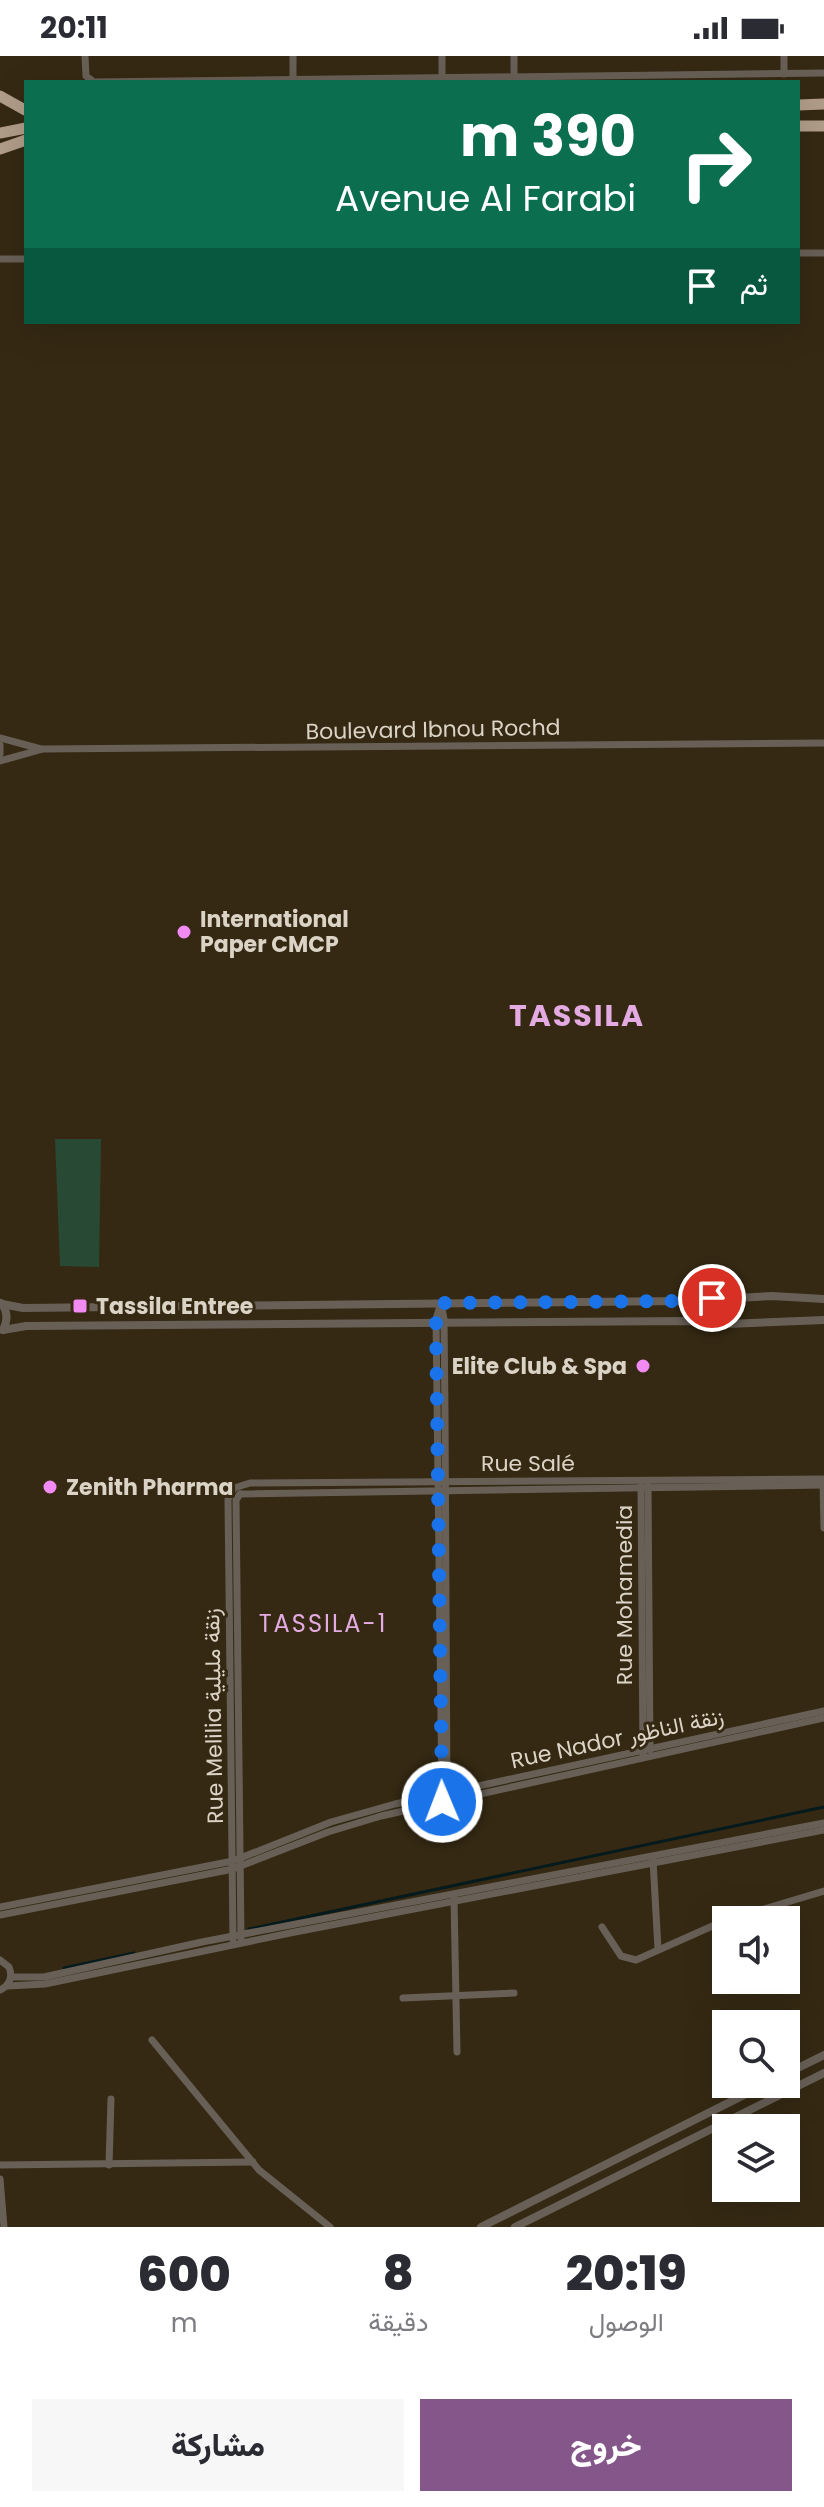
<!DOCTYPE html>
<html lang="ar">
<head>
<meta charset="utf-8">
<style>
  body { margin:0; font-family:Poppins,Vazirmatn,sans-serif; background:#f7f7f7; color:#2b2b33; direction:rtl; height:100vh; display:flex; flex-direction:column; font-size:30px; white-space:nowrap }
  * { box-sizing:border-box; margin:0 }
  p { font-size:26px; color:#7c7c81 }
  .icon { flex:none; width:44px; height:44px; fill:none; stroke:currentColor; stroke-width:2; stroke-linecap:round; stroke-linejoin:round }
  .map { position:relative; height:2171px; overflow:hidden; direction:ltr }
  .panel { display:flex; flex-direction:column; background:#fff; flex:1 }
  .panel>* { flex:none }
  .banner { position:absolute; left:24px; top:24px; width:776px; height:244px; border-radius:0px; box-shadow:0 8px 32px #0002; direction:rtl; background:#0b6e4f; color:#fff; overflow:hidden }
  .fabs { position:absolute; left:712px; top:1850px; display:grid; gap:16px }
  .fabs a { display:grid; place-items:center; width:88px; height:88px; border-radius:0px; background:#fff; box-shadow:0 8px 32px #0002; font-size:40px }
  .pin { position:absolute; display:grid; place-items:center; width:68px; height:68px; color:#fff; margin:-34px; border:4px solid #fff; border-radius:50%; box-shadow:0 2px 8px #0007 }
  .me { position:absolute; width:88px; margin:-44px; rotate:359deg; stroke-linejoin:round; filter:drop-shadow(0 0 6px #0008) }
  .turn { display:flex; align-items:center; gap:28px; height:168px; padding:0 32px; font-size:36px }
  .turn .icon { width:104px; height:104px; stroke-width:2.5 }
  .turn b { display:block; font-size:56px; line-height:68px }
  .then { display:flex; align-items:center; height:76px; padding:0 32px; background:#0003; gap:16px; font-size:30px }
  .eta { display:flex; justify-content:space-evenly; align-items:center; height:136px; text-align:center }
  .eta b { font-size:48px; font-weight:800; line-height:56px }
  .primary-button { display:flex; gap:16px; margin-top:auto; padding:16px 32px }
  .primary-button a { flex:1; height:92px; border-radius:0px; background:#855689; color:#fff; font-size:32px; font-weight:800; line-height:92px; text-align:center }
  .primary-button a+a { background:#f7f7f7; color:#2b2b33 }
  .status { display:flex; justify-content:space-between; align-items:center; height:56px; padding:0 40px; background:#fff; direction:ltr }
  .status svg { height:22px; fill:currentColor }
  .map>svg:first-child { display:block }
</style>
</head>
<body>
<div class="status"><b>20:11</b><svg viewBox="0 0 49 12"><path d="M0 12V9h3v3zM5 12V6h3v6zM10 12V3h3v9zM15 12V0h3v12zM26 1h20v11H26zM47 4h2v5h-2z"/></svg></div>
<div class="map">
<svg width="824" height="2171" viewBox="0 0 824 2171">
  <rect width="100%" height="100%" fill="#352913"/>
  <path fill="#284a34" d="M55,1083H101L99,1211L60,1210Z"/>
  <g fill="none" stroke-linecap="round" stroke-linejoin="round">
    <g stroke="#041a1c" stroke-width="3">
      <path d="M249,1873L824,1751"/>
      <path d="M64,1912L134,1897"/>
    </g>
    <g stroke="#686057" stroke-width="7">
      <path d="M85,0L86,20L94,26L824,17"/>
      <path d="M293,0V22"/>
      <path d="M442,0V21"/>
      <path d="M784,18V0"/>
      <path d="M514,21V0"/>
      <path d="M798,197H824"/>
      <path d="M0,203H26"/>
      <path d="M0,682L41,693"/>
      <path d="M0,689V698"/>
      <path d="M0,705L43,693L824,687"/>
      <path d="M441,1247L436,1263L442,1743"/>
      <path d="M441,1247L444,1263L445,1356L447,1740"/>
      <path d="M823,1425L824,1472"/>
      <path d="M641,1430L643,1698"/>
      <path d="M648,1430L650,1694"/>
      <path d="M234,1432L250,1427L824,1423"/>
      <path d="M240,1438L824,1429"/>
      <path d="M240,1438L236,1444L241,1882"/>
      <path d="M653,1804L658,1893"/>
      <path d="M454,1842L457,1996"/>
      <path d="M0,1851L233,1805L331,1766L395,1748L824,1655"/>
      <path d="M0,1859L233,1813L328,1776L381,1760L824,1662"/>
      <path d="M727,1864L824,1835"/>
      <path d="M602,1871L621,1900L636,1904L726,1864"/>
      <path d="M233,1884L228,1443L234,1432"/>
      <path d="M0,1904L9,1911C13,1921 10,1929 0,1934"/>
      <path d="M11,1921H44L202,1886L824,1767"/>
      <path d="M7,1930L45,1928L295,1876L824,1774"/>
      <path d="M403,1942L514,1937"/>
      <path d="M152,1984L259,2114L330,2171"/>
      <path d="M0,2109L253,2106"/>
      <path d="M109,2109L111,2043"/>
      <path d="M0,2123L4,2171"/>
    </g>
    <g stroke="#686057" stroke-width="8">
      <path d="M1,1247C8,1255 8,1264 3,1274"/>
      <path d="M2,1248L23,1252L683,1245L772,1240L824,1243"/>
      <path d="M3,1274L26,1270L690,1265L727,1268L824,1264"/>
      <path d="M786,2018L824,1999"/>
      <path d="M481,2171L766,2028"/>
      <path d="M515,2171L824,2017"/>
    </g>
    <g stroke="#b19d89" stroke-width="11">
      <path d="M0,40L25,54"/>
      <path d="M798,49L824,48"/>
      <path d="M798,70H824"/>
      <path d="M0,77L26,72"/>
      <path d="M0,93L26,84"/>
    </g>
  </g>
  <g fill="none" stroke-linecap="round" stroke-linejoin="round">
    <path stroke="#1a73e8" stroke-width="14" stroke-dasharray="0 25.2" d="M442,1746L436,1268V1257L441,1247L683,1245L712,1242"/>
  </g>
  <g fill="#f28af3" stroke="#352913" stroke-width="3">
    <circle cx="184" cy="876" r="8"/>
    <rect x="72" y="1242" width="16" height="16" rx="4"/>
    <circle cx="643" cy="1310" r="8"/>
    <circle cx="50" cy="1431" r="8"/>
  </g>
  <g text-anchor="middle" stroke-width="6" stroke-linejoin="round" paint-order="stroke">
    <g font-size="22" fill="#dbd3c6" stroke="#352913">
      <text transform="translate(433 673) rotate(-1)" y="8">Boulevard Ibnou Rochd</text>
      <text x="528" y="1415">Rue Salé</text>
      <text transform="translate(624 1539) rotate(-90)" y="8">Rue Mohamedia</text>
      <text transform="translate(213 1660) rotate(-91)" y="8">Rue Melilia زنقة مليلية</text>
      <text transform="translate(617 1682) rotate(-12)" y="8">Rue Nador زنقة الناظور</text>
    </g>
    <g font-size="22" font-weight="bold" fill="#dbd3c6" stroke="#352913" text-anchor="start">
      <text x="200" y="871">International<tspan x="200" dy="25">Paper CMCP</tspan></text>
      <text x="96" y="1258">Tassila Entree</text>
      <text x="627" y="1318" text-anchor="end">Elite Club &amp; Spa</text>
      <text x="66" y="1439">Zenith Pharma</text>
    </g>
    <g font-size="24" letter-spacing="2" fill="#e4abe3" stroke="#352913">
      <text x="323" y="1576">TASSILA-1</text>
    </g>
    <g font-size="30" font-weight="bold" letter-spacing="2" fill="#e4abe3" stroke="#352913">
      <text x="577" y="970">TASSILA</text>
    </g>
  </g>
</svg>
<div class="fabs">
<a><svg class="icon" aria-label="sound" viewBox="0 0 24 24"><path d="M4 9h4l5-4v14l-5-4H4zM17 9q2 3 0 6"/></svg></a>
<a><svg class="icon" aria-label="search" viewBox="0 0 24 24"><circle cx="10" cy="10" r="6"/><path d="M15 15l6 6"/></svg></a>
<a><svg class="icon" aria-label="layers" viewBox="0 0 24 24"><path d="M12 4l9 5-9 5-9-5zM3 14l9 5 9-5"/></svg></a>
</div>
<div class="pin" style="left:712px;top:1242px;background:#d93025"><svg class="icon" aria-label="arrive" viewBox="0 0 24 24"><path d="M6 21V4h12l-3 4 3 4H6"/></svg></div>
<svg class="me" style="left:442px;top:1746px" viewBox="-20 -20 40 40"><circle r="17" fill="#1a73e8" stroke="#fff" stroke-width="3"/><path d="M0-11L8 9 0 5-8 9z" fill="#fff"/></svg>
<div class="banner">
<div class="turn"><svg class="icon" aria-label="right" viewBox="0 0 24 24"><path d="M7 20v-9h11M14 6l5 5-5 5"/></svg><div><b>390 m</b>Avenue Al Farabi</div></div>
<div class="then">ثم<svg class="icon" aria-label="arrive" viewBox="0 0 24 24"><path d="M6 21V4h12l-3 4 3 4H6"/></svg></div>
</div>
</div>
<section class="panel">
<div class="eta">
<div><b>20:19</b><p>الوصول</p></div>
<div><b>8</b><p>دقيقة</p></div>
<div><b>600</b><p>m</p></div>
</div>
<div class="primary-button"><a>خروج</a><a>مشاركة</a></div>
</section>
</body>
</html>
